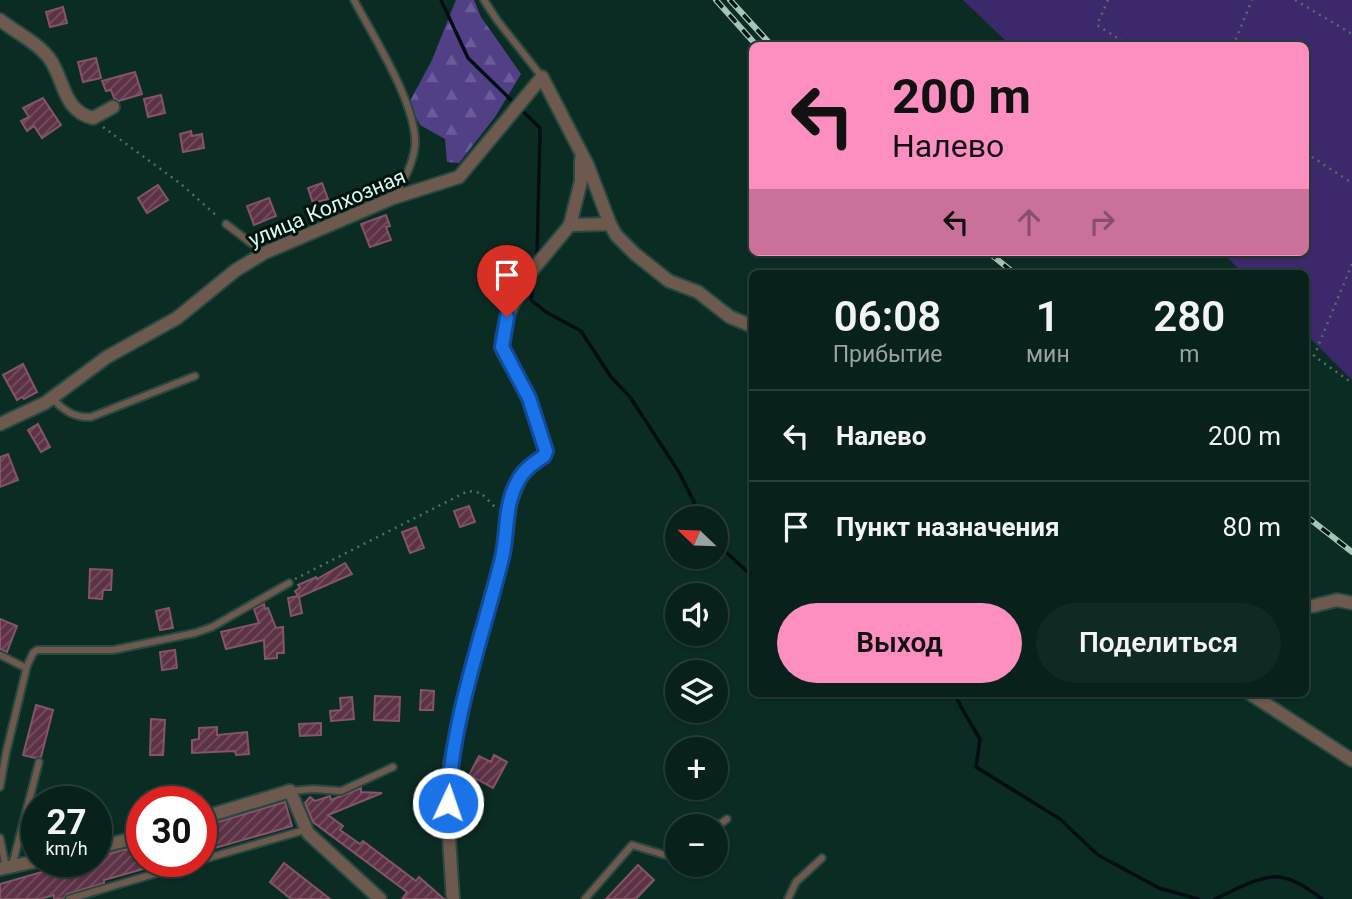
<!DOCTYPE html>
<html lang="ru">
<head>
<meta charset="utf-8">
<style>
  body { margin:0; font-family:Roboto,sans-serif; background:#112923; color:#f1f3f6; height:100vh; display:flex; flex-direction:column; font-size:26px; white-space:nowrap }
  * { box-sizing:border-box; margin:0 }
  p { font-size:23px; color:#98a3a2 }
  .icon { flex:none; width:38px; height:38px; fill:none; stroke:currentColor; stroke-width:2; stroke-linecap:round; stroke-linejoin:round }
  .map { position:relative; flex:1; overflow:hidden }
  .drawer { position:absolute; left:749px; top:270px; width:560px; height:427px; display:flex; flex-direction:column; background:#08211a; border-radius:10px; box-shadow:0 2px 5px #0004,0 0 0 2px #293e39 }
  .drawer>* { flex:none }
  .top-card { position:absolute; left:749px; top:42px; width:560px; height:214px; border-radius:10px; box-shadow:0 2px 5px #0004,0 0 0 2px #293e39; background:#fd8ec0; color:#111; overflow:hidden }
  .needle { width:46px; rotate:293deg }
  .fabs { position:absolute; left:665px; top:506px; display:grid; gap:14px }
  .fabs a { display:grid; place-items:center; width:63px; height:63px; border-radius:50%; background:#08211a; box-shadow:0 2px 5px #0004,0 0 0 2px #293e39; font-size:35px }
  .speed { position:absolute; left:21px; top:786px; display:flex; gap:14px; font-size:35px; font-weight:700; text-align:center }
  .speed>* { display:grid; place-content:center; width:91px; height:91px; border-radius:50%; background:#08211a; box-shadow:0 2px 5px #0004,0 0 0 2px #293e39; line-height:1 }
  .speed small { font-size:18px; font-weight:400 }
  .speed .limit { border:10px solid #d22; background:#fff; color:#111 }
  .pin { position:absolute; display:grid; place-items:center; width:60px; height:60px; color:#fff; margin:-72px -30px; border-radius:50% 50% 50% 0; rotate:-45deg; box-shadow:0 0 7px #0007 }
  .pin .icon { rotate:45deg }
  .me { position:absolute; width:77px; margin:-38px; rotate:3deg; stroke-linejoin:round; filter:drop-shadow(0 0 5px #0008) }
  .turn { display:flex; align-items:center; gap:24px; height:147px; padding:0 28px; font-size:32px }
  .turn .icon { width:91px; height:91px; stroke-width:2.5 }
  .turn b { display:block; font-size:49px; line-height:60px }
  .lanes { display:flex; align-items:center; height:66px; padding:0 28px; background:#0003; justify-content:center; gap:35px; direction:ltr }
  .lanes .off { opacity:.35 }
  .eta { display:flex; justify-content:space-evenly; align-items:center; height:119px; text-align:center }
  .eta b { font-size:42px; font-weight:600; line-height:49px }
  .primary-button { display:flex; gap:14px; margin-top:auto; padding:14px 28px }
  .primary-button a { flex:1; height:80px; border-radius:42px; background:#fd8ec0; color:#111; font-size:28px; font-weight:600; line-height:80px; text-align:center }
  .primary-button a+a { background:#112923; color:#f1f3f6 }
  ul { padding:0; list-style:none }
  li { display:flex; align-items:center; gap:21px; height:91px; padding:0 28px; border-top:2px solid #293e39 }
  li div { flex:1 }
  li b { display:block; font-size:26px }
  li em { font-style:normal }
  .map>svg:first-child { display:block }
</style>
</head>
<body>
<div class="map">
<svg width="1352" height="899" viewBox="0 0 1352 899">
  <defs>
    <pattern id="forest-firs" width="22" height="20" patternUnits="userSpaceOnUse" patternTransform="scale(1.75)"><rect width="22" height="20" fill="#524087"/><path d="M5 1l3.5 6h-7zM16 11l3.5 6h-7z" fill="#6a5c98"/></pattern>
    <pattern id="building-hatch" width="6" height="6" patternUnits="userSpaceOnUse" patternTransform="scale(1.75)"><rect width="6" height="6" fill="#5e3246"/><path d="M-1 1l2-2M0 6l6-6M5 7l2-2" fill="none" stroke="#745061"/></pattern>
  </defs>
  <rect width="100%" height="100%" fill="#0b2c23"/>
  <path fill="#3c296b" d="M963,0H1352V380L1306,334V273H1243L1221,252H1306V46L1010,45Z"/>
  <path fill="url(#forest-firs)" d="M456,0H474L481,17L521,74L495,117L459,163L447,162L445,139L420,125L409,103L432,60Z"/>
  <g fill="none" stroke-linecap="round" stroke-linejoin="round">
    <g stroke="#030d14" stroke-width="3.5">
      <path d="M441,0L468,58L540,128L537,258"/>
      <path d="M535,273L531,300L546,312L581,331L611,377L630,397L679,472L702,518"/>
      <path d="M716,543L752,576"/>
      <path d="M955,693L961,707L980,739L976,767L1060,819L1098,855L1159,888L1198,899"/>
      <path d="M1215,899C1231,892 1260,875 1278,877C1294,878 1310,890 1322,899"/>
    </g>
  </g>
  <g fill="url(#building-hatch)" stroke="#845468" stroke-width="2">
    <path d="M63,7L67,23L50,27L46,12Z"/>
    <path d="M96,58L101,78L83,82L78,62Z"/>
    <path d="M135,72L142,94L119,101L114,98L111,90L106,91L102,81Z"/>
    <path d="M161,95L165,113L148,117L144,99Z"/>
    <path d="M43,98L61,125L42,138L34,126L27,131L21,121L29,117L23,108Z"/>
    <path d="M191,131L192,136L202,134L204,148L183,152L180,134Z"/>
    <path d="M322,183L328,199L313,203L308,188Z"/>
    <path d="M158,185L168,200L147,213L138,198Z"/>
    <path d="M269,198L276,216L254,225L247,206Z"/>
    <path d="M386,215L390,226L386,227L391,240L370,247L361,224Z"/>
    <path d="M23,364L37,392L24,399L22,397L17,400L3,375Z"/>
    <path d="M38,424L50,447L41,452L28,430Z"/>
    <path d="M8,454L18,480L0,487V457Z"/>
    <path d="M469,506L475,522L460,527L454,511Z"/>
    <path d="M416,527L424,548L410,553L402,532Z"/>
    <path d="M345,563L352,574L299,597L302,613L291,616L288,598L298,596L295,591L300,588L298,585L316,577L317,579Z"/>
    <path d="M90,569L112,570L111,590H103L102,599L89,598Z"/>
    <path d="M264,604L265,609L268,608L276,628L283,627L284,653H277V658L265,659L264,640L226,649L221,632L259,623L254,609Z"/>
    <path d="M169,608L173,628L160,630L156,611Z"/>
    <path d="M0,619L17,626L7,652L0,649Z"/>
    <path d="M175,650L177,668L162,670L160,652Z"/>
    <path d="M421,690L434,691L433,710H420Z"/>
    <path d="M375,696L400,697L399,721L374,720Z"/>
    <path d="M352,697L354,719L331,721L330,711L341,710L340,698Z"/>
    <path d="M36,705L53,710L41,757L35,758L23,755Z"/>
    <path d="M151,719L165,720L163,755H150Z"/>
    <path d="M321,723V735L300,736L299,724Z"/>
    <path d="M217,727V735L247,732L249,754L236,755L235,751L192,753V740L199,739V728Z"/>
    <path d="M494,755L507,762L493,788L469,775L479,756L491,762Z"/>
    <path d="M361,788V792L382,793L328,815L343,826L340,830L360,844L363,841L416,881L419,877L444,899H402L407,892L313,822L305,803L310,797L315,801L330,796L331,800Z"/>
    <path d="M285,802L292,826L201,852V827Z"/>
    <path d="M142,845V861H160L161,864L104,880V883L67,894L63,899H54V895L40,899H0V884L80,861H96V857Z"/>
    <path d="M284,863L330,899H291L270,882Z"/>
    <path d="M638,865L654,880L636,899H606Z"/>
  </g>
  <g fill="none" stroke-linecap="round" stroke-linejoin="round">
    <g stroke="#284940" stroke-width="10">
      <g id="lane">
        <path d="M354,0C373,36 418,106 415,146C413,164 404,181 394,196"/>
        <path d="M484,0L497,20L542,77"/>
        <path d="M226,224L264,253"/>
        <path d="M52,398C63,410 74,418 91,417L195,376"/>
        <path d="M0,655L26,668"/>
        <path d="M0,787L6,753L27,666L33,653L37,650H113L195,633L212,627L289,583"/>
        <path d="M290,791L314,789L341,791L393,767"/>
        <path d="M716,827L727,819"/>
        <path d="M0,838L6,867"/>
        <path d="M201,860L305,830"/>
        <path d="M12,866L39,762"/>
        <path d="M69,899L198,861"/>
        <path d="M585,899L632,845L675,858L677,857"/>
        <path d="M788,899L796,882L822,858"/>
      </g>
    </g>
    <g stroke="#284940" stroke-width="16">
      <g id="street">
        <path d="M0,20C15,32 37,42 49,58C64,77 62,111 93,118L113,107"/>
        <path d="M581,159V181L570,225L610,224"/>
        <path d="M0,424L45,403L107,357L177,318L236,270L264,253L393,198L459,177L542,77L588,166L610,224L616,235L635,254L669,281L698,292L730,317L752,326"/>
        <path d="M1313,606L1337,600L1352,603"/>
        <path d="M1249,693L1352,760"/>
        <path d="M201,818L290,791L308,833L380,899"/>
        <path d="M96,848L142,836"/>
        <path d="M0,869L37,861"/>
        <path d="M453,899L449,838L450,764L473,662L505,547L510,503L522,473L544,455L546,451L529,398L503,352L502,338L507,317L525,279L570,225"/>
      </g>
    </g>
    <g stroke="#507067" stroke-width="2.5" stroke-dasharray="2 5" stroke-linecap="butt">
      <path d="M1108,0L1097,25L1130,46"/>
      <path d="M1295,0L1352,34"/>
      <path d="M1233,46L1252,0"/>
      <path d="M103,127L181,184L218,217"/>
      <path d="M1306,153L1352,183"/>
      <path d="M1352,264L1314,356L1352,383"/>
      <path d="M295,579L468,491L481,493L498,510"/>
    </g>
    <use href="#lane" stroke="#6d594e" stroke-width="6"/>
    <use href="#street" stroke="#6d594e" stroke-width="12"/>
    <g stroke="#a5c4ba" stroke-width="6">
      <g id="rail">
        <path d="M716,0L757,46"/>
        <path d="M730,0L772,46"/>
        <path d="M988,252L1014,273"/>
        <path d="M1306,516L1352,552"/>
      </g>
    </g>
    <use href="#rail" stroke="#00130d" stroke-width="3.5" stroke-dasharray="10" stroke-linecap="butt"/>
  </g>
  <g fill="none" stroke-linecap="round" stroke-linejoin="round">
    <g stroke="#114b97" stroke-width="18">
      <path id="route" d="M448,803C452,718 482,639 502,558C508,532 504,505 518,481C524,469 534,463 544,456L546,451L529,398L502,347L507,317"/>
    </g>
    <use href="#route" stroke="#1a73e8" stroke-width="12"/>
  </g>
  <g text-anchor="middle" stroke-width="6" stroke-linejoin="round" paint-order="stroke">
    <g font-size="21" fill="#dbf9ef" stroke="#00130d">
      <text transform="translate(327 208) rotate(-23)" y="7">улица Колхозная</text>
    </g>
  </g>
</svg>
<div class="fabs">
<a><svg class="needle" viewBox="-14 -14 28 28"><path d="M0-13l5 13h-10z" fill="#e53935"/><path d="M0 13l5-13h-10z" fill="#98a3a2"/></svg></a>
<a><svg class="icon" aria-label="sound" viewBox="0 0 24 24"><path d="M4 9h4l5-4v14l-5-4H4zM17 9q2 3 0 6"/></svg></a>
<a><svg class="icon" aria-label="layers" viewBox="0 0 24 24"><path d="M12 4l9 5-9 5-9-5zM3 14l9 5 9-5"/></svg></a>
<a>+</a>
<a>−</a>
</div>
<div class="speed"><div>27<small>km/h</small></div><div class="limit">30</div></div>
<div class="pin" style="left:507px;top:317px;background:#d93025"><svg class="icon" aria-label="arrive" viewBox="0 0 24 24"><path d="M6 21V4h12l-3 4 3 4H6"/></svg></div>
<svg class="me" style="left:448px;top:803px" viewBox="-20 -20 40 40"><circle r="17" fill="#1a73e8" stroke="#fff" stroke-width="3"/><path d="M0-11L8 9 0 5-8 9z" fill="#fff"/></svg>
<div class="top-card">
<div class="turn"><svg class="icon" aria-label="left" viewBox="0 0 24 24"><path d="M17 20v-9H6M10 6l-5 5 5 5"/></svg><div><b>200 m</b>Налево</div></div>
<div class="lanes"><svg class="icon" aria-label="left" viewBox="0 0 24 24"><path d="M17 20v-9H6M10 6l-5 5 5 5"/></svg><svg class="icon off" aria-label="ahead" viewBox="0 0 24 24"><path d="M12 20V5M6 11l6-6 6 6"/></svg><svg class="icon off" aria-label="right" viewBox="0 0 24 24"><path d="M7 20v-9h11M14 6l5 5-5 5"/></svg></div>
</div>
<section class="drawer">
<div class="eta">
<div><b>06:08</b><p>Прибытие</p></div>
<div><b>1</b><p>мин</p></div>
<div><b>280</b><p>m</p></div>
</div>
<ul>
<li><svg class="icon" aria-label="left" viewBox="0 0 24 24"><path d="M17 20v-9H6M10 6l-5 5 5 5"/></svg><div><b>Налево</b></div><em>200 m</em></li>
<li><svg class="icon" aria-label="arrive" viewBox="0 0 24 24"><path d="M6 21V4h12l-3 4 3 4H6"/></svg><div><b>Пункт назначения</b></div><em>80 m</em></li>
</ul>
<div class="primary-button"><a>Выход</a><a>Поделиться</a></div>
</section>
</div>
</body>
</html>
